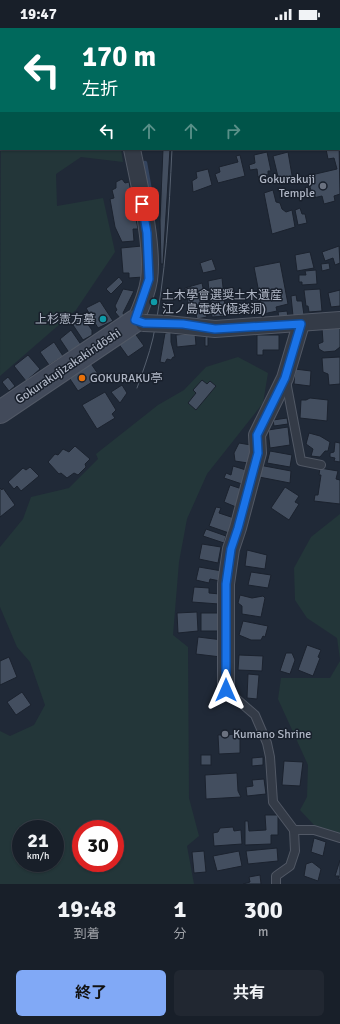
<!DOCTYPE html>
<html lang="ja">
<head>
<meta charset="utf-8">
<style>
  body { margin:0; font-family:Signika,"Noto Sans JP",sans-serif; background:#212731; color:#f1f3f6; height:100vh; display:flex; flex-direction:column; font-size:15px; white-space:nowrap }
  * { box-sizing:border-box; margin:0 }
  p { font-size:13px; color:#9fa2a8 }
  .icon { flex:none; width:22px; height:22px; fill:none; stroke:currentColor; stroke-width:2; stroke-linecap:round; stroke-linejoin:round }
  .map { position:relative; height:856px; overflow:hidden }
  .side { display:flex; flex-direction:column; background:#181f29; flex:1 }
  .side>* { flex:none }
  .banner { position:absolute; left:0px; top:0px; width:340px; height:122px; box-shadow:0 1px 3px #0004,0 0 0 1px #363d46; background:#00695c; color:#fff; overflow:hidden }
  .speed { position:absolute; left:12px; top:792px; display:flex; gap:8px; font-size:20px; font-weight:700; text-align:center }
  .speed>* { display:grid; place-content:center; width:52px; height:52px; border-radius:50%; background:#181f29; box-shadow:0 1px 3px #0004,0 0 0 1px #363d46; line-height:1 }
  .speed small { font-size:10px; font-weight:400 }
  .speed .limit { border:6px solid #d22; background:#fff; color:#111 }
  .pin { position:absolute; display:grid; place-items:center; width:34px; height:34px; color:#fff; margin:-17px; border-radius:8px; box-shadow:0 2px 6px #0006 }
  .me { position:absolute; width:44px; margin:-22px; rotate:0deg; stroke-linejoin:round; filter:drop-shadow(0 0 3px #0008) }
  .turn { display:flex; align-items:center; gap:14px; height:84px; padding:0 16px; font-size:18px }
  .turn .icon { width:52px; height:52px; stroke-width:2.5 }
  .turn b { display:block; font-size:28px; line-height:34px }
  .lanes { display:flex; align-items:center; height:38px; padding:0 16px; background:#0003; justify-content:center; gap:20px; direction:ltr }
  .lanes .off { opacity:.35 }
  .eta { display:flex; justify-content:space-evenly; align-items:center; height:68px; text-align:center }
  .eta b { font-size:24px; font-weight:700; line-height:28px }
  .button { display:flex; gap:8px; margin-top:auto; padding:8px 16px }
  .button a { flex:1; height:46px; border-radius:6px; background:#81a9f6; color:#111; font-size:16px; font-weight:700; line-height:46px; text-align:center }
  .button a+a { background:#212731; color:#f1f3f6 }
  .status { display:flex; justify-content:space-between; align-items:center; height:28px; padding:0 20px; background:#181f29; direction:ltr }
  .status svg { height:11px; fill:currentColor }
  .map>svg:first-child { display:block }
</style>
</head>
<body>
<div class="status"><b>19:47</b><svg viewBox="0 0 49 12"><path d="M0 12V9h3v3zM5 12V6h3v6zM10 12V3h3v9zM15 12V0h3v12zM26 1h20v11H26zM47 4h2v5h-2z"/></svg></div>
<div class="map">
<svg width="340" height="856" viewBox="0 0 340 856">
  <rect width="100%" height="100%" fill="#202937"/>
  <g fill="#233639" fill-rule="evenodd">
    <path d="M1,46V121H121L123,134L81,129L56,146L57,178L103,170L115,224L76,282L0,348Z"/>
    <path d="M238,329L268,345L263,375L207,446L187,491L179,534L173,607L188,619L189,770L199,808L187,818L194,856H0V703L10,708L34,697L45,677L30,634L17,619L0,579V519L23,491L31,469L69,460L98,431L96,426L158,377L184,362L206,339ZM21,801H55V835H21ZM81,801H115V835H81Z"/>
    <path d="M340,486V631L337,610L307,590L295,572L294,540L311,509Z"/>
    <path d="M340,633V805L314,797L300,782L307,769L308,737L278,671L281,650H330Z"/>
  </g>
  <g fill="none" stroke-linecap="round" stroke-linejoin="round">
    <path stroke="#34445e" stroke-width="4.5" d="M145,135L154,186"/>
  </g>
  <g fill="#434e5f" stroke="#1b222e">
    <path d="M339,113L340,166L334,168L335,173L324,176L322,168L313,170L307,148L337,141L334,130L328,131L326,121H339Z"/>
    <path d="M163,121H170L163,236H161L160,192Z"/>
    <path d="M267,124L271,143H268V147L258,149L257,141L250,142L249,137L255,135L254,127Z"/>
    <path d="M288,124L293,153L280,157L273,128Z"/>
    <path d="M240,127L245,148L218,155L215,146L220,144L219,139L238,134L236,128Z"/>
    <path d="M208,141L212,157L193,164L192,153L197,150L196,144Z"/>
    <path d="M122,151L125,155L129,154L138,201H133L134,213L122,214L115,199L110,171L114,170L112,162L116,160V154Z"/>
    <path d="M273,162L276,174L280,175L282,181L286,184L292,182L295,199L272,206L264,165Z"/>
    <path d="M300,180L302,186H305L307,195L298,197L295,182Z"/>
    <path d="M142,218L143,249L129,250V245H123L121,220Z"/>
    <path d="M339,218L340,235L335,237L333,230L325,233L322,224Z"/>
    <path d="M310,224L314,240L297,243L295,227Z"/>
    <path d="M212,231L216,242L203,245L200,235Z"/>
    <path d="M280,234L288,276L276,279L277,283L263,286L254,239Z"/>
    <path d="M329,235L330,241L322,243L321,236Z"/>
    <path d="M316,242L317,256L302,257V254H299V247H306L305,243Z"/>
    <path d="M119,249L123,254L111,266L106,261Z"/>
    <path d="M222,250L226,288L212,289L208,253Z"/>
    <path d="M202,255L206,275L189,279L185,260Z"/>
    <path d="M123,261L134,263L123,285L124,288L120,290L115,284L117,282L115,278Z"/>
    <path d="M320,261L322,283L309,284L308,278H306L304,262Z"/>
    <path d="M340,262V278L331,279L328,265Z"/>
    <path d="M296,267L297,273H302L304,287L293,288L291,268Z"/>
    <path d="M100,273L113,293L98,300L86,280Z"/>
    <path d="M205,279L207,289L197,291L195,281Z"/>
    <path d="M287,283L288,289L279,290L278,284Z"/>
    <path d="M80,286L92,302V307L83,312L71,294Z"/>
    <path d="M340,297V319L335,323L324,324L319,321L318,316L323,314L322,300Z"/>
    <path d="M71,302L82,318L70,326L60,311Z"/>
    <path d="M134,304L144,318L128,329L118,315Z"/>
    <path d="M171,304V314L175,329H173L171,332L167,331L165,335L160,334L165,305Z"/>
    <path d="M195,305L196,317L177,319L176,307Z"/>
    <path d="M257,307H279V322H263V327H257Z"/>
    <path d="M208,308V318H205V309Z"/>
    <path d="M54,314L63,328L49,337L40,324Z"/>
    <path d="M28,327L40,341L26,353L14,338Z"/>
    <path d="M340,329V356L329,357L328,346L323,344L322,330Z"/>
    <path d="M90,334L100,349L78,363L68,348Z"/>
    <path d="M295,341L311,343L310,358L294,356Z"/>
    <path d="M8,349L15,358L9,363L2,354Z"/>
    <path d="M202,352L207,356L210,353L216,358L196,382L188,375L196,365L193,362Z"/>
    <path d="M122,357L127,365L120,375L111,364Z"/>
    <path d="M105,364L116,382L112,386L115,390L97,401L82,377Z"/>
    <path d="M310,370L328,372L327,393L300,390L301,372H306Z"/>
    <path d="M287,390L288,396L274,398L273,392Z"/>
    <path d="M288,399L290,417L270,420L268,402Z"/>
    <path d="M309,405L320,408L330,414L328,423H325L320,429L311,428L313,421L306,416Z"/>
    <path d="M335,414L340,415V434L334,433L335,430L330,429V425L334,424Z"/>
    <path d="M239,415L251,417L248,435L235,433L234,425Z"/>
    <path d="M75,418L90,431L85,436L86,439L78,447L74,445L67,450L61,445L59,446L48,434L55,426L58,427L63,421L69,424Z"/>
    <path d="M270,423L292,427L290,439L267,435Z"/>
    <path d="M259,437L291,443L290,455L259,449Z"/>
    <path d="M233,438L246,442L242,456L224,450L226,445L231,447Z"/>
    <path d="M30,439L39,448L21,463L17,458L14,461L8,454L23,440L26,442Z"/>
    <path d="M320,440L338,443L336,451L340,452V476L314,473L315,467H318L321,447H319Z"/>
    <path d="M230,457L242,461L236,479L224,474Z"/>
    <path d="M285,459L299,468L295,474L299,476L289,492L271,480Z"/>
    <path d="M0,460L2,462L3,460L15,477L0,489Z"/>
    <path d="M216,479L221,480L219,485L234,490L229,505L209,498Z"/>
    <path d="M206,501L226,508L224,515L203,508Z"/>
    <path d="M202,516L221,519L218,535L199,531Z"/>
    <path d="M247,522L267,527L265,541L245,538Z"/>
    <path d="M199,539L222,543L220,553L210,551L209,555L196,552Z"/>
    <path d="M251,544L271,547L268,560L248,557Z"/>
    <path d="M194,559L209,560V565L220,566L219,576L192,574Z"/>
    <path d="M240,567L252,570L263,568L265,570L261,589L242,586V578L238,575Z"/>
    <path d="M197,584L198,603L178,605L177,585Z"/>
    <rect x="201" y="585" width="20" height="18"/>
    <path d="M243,593L268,598L265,609L263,608L261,612H251L239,607Z"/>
    <path d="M198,609L223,612L221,629L196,626Z"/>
    <path d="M307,617L321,622L318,629L320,630L313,648L298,642Z"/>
    <path d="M286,625H292L295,632L290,646L280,643Z"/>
    <path d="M239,627L263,628L262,643L238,642Z"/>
    <path d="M9,629L17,649L0,657V633Z"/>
    <path d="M248,646L259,647L257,671L247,670Z"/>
    <path d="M22,664L31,677L16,687L7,674Z"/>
    <path d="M240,706V725L219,726L218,707Z"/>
    <rect x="201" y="727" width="10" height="10"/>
    <path d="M263,729V737L252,738V730Z"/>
    <path d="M284,733L303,734L300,758L282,757Z"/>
    <path d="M237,745L238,763L241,769L206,771L205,747Z"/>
    <path d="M264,751L266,766L247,768L246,759L253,758L252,752Z"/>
    <path d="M265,787H278V807H271V816L245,817V793H248L249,803L266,802Z"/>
    <path d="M233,799L234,803L241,802L242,816L214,818L213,805L218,804L220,800Z"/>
    <path d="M314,810L326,814L323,828L311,824Z"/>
    <path d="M277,820L278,833L248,836L246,823Z"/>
    <path d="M204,823L206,844L194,845L192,824Z"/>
    <path d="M239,823L242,838L217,843L213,828Z"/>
    <path d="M340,832V852L338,851L339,848H335Z"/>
    <path d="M312,834L321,841L318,853L304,848L306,836Z"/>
    <path d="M260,847L261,856H243L250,854L249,849Z"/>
  </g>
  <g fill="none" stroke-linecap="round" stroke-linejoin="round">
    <g stroke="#515865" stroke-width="10">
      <g id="lane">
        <path d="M212,1L216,0"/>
        <path d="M286,353L301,433L321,437"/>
        <path d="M226,662L255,687L267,715L270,729L273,774L294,802L295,823L290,838L276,848V856"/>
        <path d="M294,802H314L340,810"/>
      </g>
    </g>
    <g stroke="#515865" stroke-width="18">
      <g id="street">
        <path d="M103,0V1"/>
        <path d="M132,121C139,156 154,218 149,252C147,266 141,280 135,293L144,295"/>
        <path d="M167,296L215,301L340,292"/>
        <path d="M226,662V556L231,521L238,500L258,425L257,407L285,350L301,296"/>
      </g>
    </g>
    <g stroke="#515865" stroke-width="24">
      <path id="secondary" d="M0,384L135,293"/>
    </g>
    <use href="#lane" stroke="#343b47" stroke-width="8"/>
    <use href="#street" stroke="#343b47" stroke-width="16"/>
    <use href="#secondary" stroke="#424a5a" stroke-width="22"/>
    <g stroke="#555f6e" stroke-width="1">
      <path d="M162,0V1"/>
      <path d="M137,360C143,343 149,327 153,310C166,248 169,184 172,121"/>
    </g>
    <g stroke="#515865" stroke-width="18" stroke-linecap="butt">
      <path id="street-bridge" d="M144,295L167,296"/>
    </g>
    <use href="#street-bridge" stroke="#343b47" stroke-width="16"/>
  </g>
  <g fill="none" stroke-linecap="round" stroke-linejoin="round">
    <g stroke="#114b97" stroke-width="10">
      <path id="route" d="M142,176L147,205L149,251L135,292L144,295L183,296L215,301L301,296L285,350L257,407L258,425L238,500L231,521L226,556V662"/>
    </g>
    <use href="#route" stroke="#1a73e8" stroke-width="7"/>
  </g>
  <g fill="#6b7280" stroke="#19202c" stroke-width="1.5">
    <circle cx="323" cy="158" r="4"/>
    <circle cx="225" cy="706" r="4"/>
  </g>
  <g fill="#0f9aa8" stroke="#19202c" stroke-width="1.5">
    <circle cx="154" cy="274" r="4"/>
    <circle cx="103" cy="291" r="4"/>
  </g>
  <circle fill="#e8710a" stroke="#19202c" stroke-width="1.5" cx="82" cy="350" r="4"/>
  <g text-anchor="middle" stroke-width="3" stroke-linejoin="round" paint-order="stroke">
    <g font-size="12" fill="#aeb5c4" stroke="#19202c" text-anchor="start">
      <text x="315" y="155" text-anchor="end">Gokurakuji<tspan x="315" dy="14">Temple</tspan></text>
      <text x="162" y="271">土木學會選奨土木遺産<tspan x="162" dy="14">江ノ島電鉄(極楽洞)</tspan></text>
      <text x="95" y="295" text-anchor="end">上杉憲方墓</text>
      <text x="90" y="354">GOKURAKU亭</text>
      <text x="233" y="710">Kumano Shrine</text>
    </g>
    <g font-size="12" fill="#aeb5c4" stroke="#19202c">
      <text transform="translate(68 338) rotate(-34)" y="4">Gokurakujizakakiridōshi</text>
    </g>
  </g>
</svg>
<div class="speed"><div>21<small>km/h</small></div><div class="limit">30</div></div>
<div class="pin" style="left:142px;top:176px;background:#d93025"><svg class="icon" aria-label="arrive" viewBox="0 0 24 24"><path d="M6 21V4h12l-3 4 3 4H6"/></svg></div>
<svg class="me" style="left:226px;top:662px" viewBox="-20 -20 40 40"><path d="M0-17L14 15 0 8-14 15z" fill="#1a73e8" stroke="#fff" stroke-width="4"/></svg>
<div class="banner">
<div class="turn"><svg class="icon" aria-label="left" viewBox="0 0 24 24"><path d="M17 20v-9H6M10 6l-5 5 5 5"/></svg><div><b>170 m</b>左折</div></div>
<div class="lanes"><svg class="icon" aria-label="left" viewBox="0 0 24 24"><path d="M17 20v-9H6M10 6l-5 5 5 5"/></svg><svg class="icon off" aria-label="ahead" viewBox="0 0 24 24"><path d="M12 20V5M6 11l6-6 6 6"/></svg><svg class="icon off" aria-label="ahead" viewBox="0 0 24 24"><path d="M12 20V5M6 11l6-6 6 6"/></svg><svg class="icon off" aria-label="right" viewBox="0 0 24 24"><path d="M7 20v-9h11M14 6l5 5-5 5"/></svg></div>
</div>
</div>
<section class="side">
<div class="eta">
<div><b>19:48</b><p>到着</p></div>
<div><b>1</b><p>分</p></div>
<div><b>300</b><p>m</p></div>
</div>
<div class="button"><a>終了</a><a>共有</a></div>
</section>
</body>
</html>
